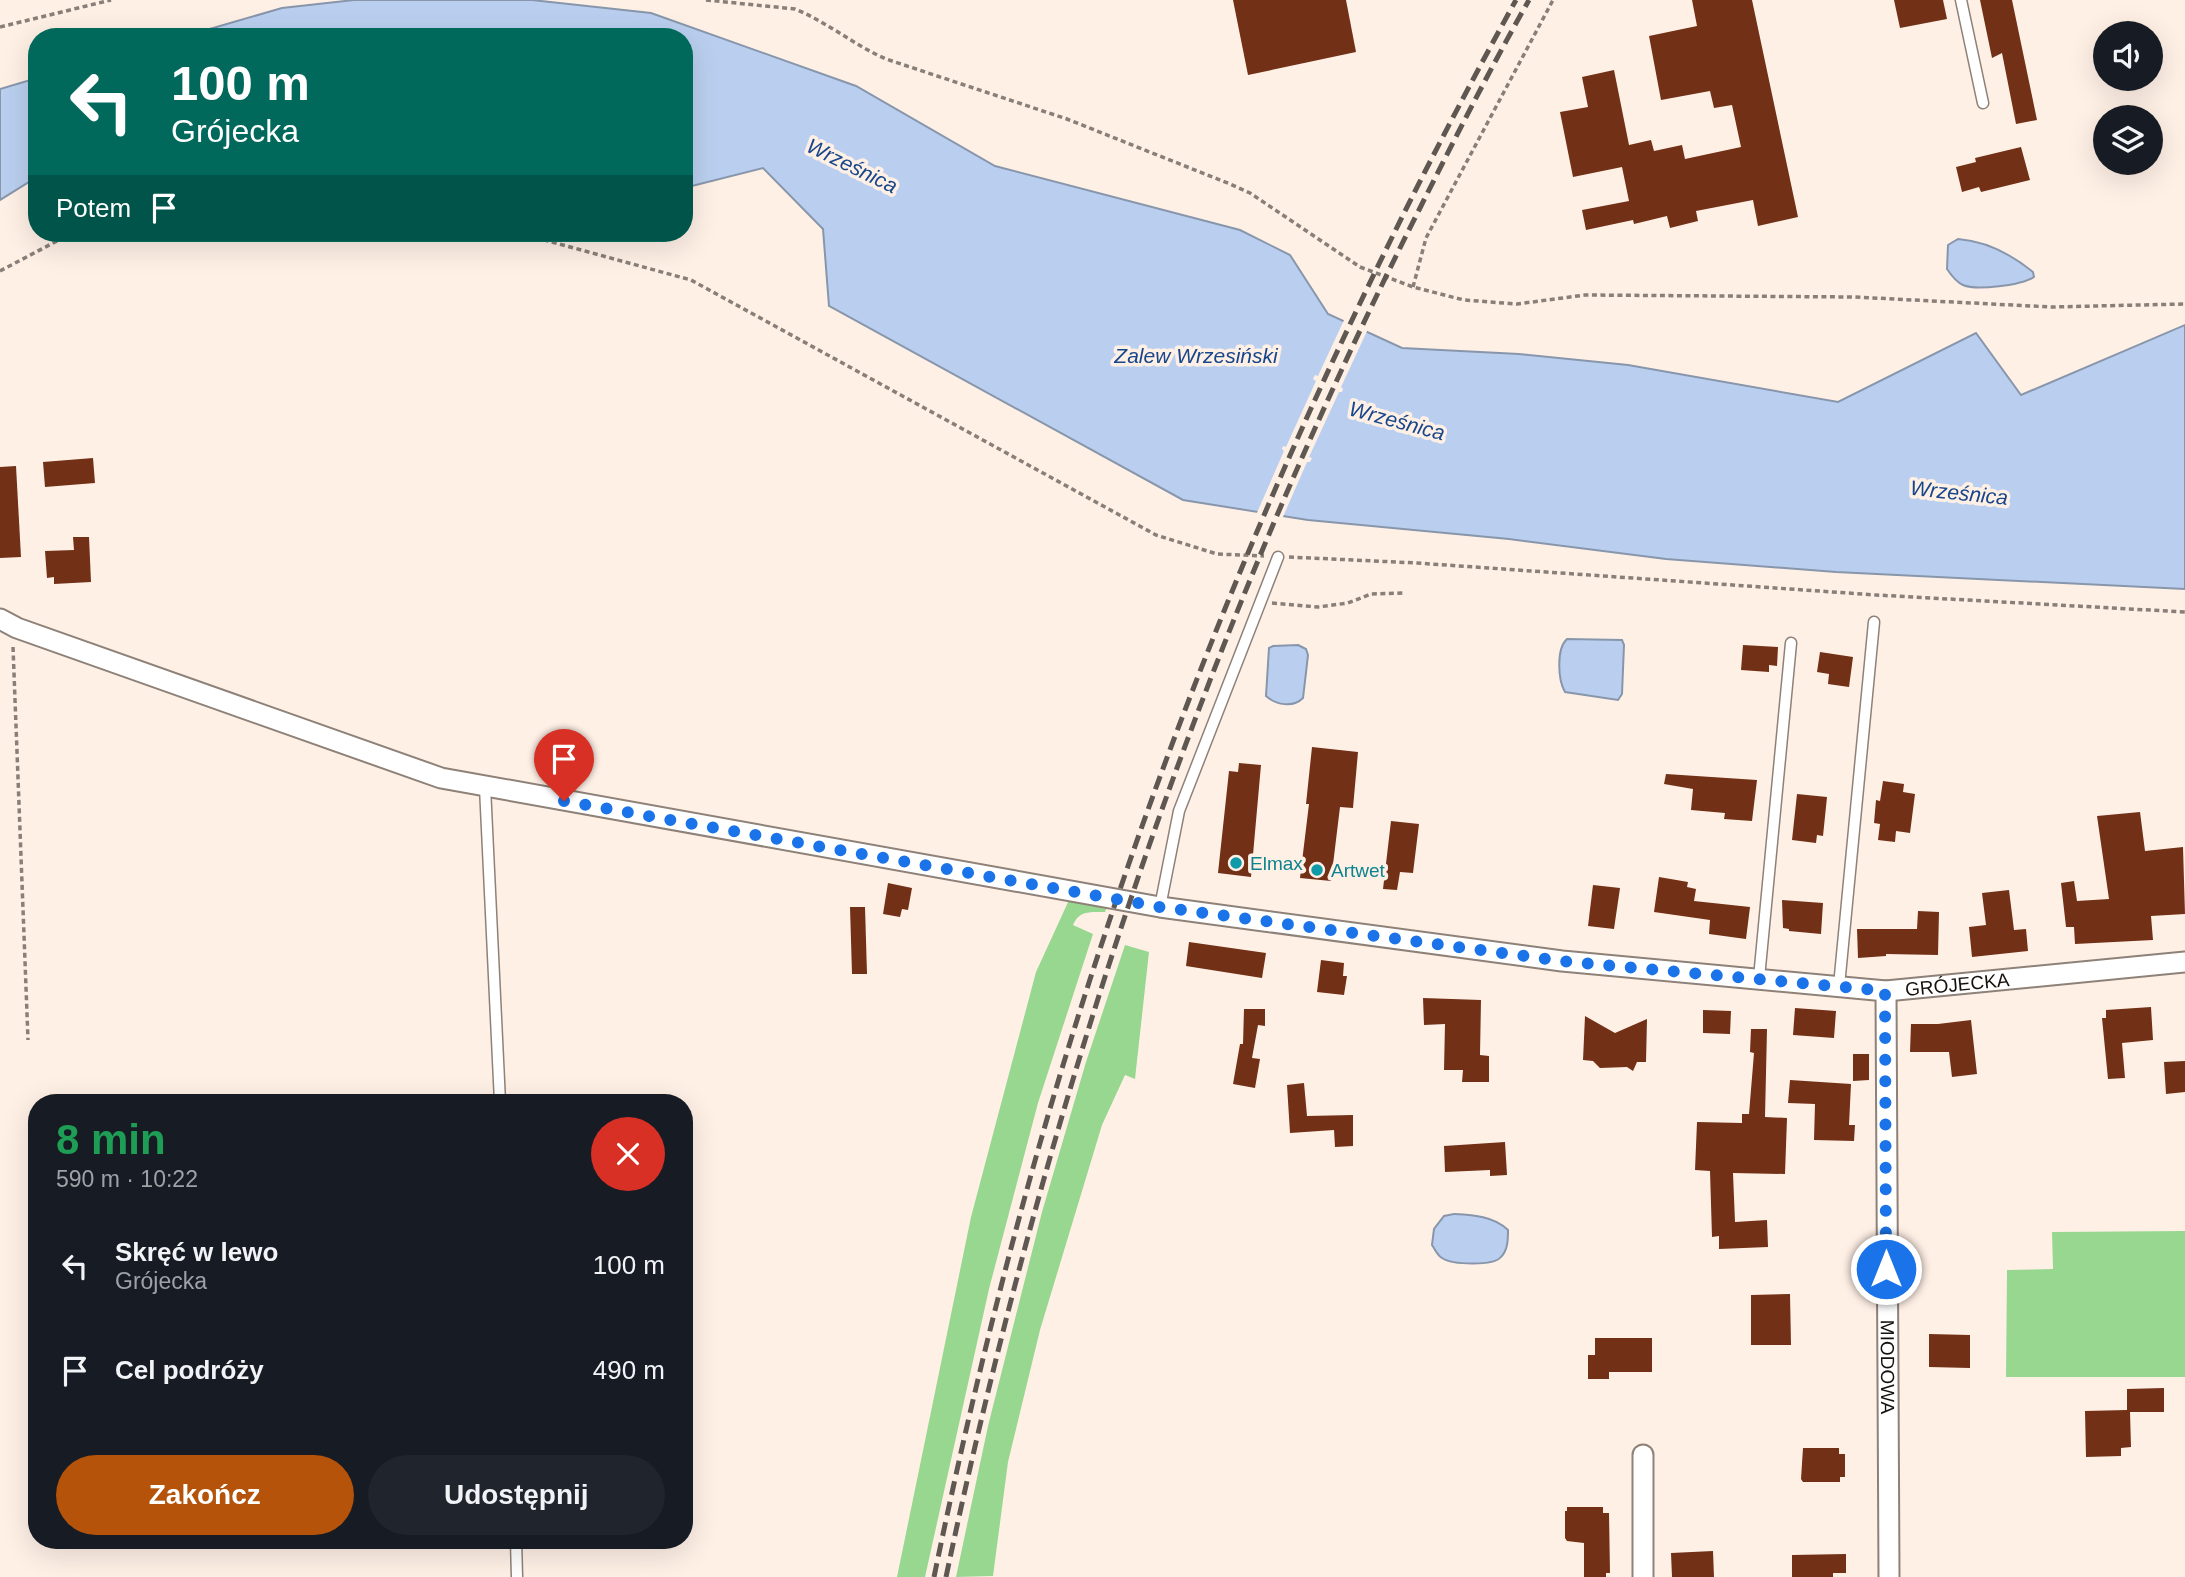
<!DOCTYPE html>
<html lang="pl">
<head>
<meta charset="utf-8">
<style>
  body { margin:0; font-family:Arial,sans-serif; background:#20242c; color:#f1f3f6; height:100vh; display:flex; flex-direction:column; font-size:26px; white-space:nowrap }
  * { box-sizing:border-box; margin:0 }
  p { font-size:23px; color:#9ea1a6 }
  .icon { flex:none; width:38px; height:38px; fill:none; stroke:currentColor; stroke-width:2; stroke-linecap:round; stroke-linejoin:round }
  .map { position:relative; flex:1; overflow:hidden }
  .panel { position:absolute; left:28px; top:1094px; width:665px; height:455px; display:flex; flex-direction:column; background:#171b24; border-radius:28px; box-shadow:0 7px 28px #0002 }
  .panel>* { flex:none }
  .top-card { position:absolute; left:28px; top:28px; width:665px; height:214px; border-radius:28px; box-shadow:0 7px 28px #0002; background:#00695c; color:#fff; overflow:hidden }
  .controls { position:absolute; left:2093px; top:21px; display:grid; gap:14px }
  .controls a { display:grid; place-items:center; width:70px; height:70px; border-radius:50%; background:#171b24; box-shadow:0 7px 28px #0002; font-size:35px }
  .pin { position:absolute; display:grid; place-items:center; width:60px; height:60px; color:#fff; margin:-72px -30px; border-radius:50% 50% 50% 0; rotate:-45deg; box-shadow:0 0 7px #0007 }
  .pin .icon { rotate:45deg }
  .me { position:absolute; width:77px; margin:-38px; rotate:0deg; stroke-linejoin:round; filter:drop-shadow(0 0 5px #0008) }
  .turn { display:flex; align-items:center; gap:24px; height:147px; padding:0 28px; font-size:32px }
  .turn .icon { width:91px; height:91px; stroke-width:2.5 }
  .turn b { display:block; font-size:49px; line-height:60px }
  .then { display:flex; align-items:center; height:66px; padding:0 28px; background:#0003; gap:14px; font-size:26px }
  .round { display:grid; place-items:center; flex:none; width:74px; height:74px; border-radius:37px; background:#20242c }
  .headline { display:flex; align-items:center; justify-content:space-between; height:119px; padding:0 28px }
  h1 { font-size:42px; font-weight:600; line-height:52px; color:#1e9e55 }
  .primary-button { display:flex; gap:14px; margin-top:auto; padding:14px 28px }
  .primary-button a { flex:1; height:80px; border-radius:42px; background:#b45309; color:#fff; font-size:28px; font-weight:600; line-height:80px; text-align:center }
  .primary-button a+a { background:#20242c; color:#f1f3f6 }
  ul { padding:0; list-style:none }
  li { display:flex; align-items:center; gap:21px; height:105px; padding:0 28px }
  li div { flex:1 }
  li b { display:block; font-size:26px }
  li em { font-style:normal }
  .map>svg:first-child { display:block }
</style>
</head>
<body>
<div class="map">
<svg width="2185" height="1577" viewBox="0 0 2185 1577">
  <rect width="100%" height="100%" fill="#fff0e6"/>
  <g fill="#98d790">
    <path d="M1069,900L1107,907L1105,912C1091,912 1079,910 1073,925L1093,934L1038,1103L989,1289L925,1577H897L971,1217L1036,972Z"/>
    <path d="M1125,945L1149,952L1135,1079L1125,1075L1102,1125L1040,1330L1008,1462L993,1576L956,1577L988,1426L1042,1212L1086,1062Z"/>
    <path d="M2185,1231V1377H2006L2007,1270L2053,1269L2052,1232Z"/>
  </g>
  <g fill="#bacfef" stroke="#8896ab" stroke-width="2">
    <path d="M354,0H532L651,13L856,86L995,166L1240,230L1290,255L1328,314L1402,348L1519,354L1628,365L1838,402L1976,333L2021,395L2185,325V589L1836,572L1666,559L1509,539L1308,520L1183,500L829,306L823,229L763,168L684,188V37H182L282,8Z"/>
    <path d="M37,78V177L0,200V89Z"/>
    <path d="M1958,239C1985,241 2012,255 2033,272L2034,277C2021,285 1977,291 1963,285C1956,282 1951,275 1947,269L1948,245Z"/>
    <path d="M1567,639L1622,640L1624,645L1622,694L1618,700L1565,692C1558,680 1556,649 1567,639Z"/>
    <path d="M1298,645L1306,649L1308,655L1303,698C1293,708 1276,705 1266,696L1269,648L1273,646Z"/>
    <path d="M1454,1214C1473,1215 1494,1216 1508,1230C1508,1239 1508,1250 1501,1257C1494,1266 1452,1265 1442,1258C1437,1255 1435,1249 1432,1245L1434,1229L1444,1216Z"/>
  </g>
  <path fill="#fff0e6" d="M1345,318L1368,329L1341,387L1343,389L1342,392H1339L1309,457L1312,458L1310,462H1307L1282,519L1256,515L1284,451L1282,449L1283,446L1286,447L1316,381L1313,379L1315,375L1318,376Z"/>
  <g fill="#723016">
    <path d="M1233,0H1346L1356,52L1248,75Z"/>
    <path d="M1692,0H1752L1798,217L1758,226L1753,200L1696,211L1698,221L1670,228L1667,216L1634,224L1633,220L1586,230L1582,210L1629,201L1622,167L1573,177L1560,112L1588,107L1582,77L1614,70L1629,145L1651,140L1654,151L1682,145L1685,159L1741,147L1732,105L1714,108L1710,91L1661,100L1649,36L1697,26Z"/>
    <path d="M1894,0H1943L1947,19L1900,28Z"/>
    <path d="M1980,0H2012L2037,120L2016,124L2002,53L1992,58Z"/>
    <path d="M2021,147L2030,180L1981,192L1979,187L1962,192L1956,167L1976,162L1975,158Z"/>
    <path d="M93,458L95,483L45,487L43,462Z"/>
    <path d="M16,466L21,557L0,558V467Z"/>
    <path d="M73,537H89L91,582L54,584V577L47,578L45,551L74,550Z"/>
    <path d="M1743,645L1778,647L1777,666L1769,665V672L1741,670Z"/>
    <path d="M1820,652L1853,657L1849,687L1828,684L1829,674L1817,672Z"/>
    <path d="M1312,747L1358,752L1353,808L1340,807L1331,881L1300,878L1309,804H1306Z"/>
    <path d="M1239,763L1261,765L1251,877L1218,873L1229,771L1238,772Z"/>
    <path d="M1666,774L1757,780L1752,821L1724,819L1725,813L1691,810L1693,789L1664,784Z"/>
    <path d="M1883,781L1904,784L1903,792L1915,794L1910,833L1896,831L1895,842L1878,840L1880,824L1874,823L1876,800L1880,801Z"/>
    <path d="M1797,794L1827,797L1823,836L1817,835L1816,843L1792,840Z"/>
    <path d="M2140,812L2145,851L2183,847L2185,914L2151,916L2153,940L2075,944L2074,927H2066L2061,883L2074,881L2077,901L2109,899L2097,816Z"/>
    <path d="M1391,821L1419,824L1413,873L1400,872L1397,890L1383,889Z"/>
    <path d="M1659,877L1688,882L1687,887L1696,889L1694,901L1750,907L1746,939L1709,934L1710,920L1654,912Z"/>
    <path d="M888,883L912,888L908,910L902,909L900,917L883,914Z"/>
    <path d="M1593,885L1620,888L1614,929L1588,926Z"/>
    <path d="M2009,890L2014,930L2026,929L2028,951L1972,957L1969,927L1986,925L1982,893Z"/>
    <path d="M1782,900L1823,903L1821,934L1789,931V929L1783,928Z"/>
    <path d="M850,907H865L867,974H852Z"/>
    <path d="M1918,911L1939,912L1938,955L1886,954V956L1858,958L1857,929H1917Z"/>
    <path d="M1189,942L1266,953L1262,978L1186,966Z"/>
    <path d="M1321,960L1344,963L1343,976H1347L1344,995L1317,992Z"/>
    <path d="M1423,998L1481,1000L1480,1055L1489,1056V1082H1462L1463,1070H1444L1445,1024L1424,1025Z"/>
    <path d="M2151,1007L2153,1040L2122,1043L2125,1078L2108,1079L2102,1018H2106V1010Z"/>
    <path d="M1795,1008L1836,1011L1834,1038L1793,1035Z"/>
    <path d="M1244,1009H1265V1026L1258,1025L1252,1058L1260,1059L1255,1088L1233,1084L1240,1044H1243Z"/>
    <path d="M1703,1010L1731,1011L1730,1034L1703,1033Z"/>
    <path d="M1585,1016L1615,1033L1647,1019L1646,1062H1637L1633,1071L1627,1067L1600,1068L1593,1061L1583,1060Z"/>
    <path d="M1971,1020L1977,1074L1952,1077L1949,1052H1910L1911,1024H1938Z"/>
    <path d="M1751,1029H1767L1765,1117L1787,1118L1785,1174L1733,1173L1735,1222L1767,1220L1768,1247L1719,1249V1236L1712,1237L1710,1171L1695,1170L1697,1122L1742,1123V1114H1749L1754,1053L1750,1052Z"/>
    <path d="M1853,1054H1869V1080L1853,1081Z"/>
    <path d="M2185,1061V1092L2166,1094L2164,1062Z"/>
    <path d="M1790,1080L1851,1084L1849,1125H1855L1854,1141L1814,1140L1815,1104L1788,1103Z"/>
    <path d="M1304,1083L1307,1116L1353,1115V1146L1335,1147L1334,1130L1290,1133L1287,1085Z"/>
    <path d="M1505,1142L1507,1175L1490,1176V1170L1445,1172L1444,1146Z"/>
    <path d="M1790,1294L1791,1345H1751V1295Z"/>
    <path d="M1929,1334L1970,1335V1368L1929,1367Z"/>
    <path d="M1595,1338H1652V1372H1609V1379H1588V1355H1595Z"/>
    <path d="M2164,1388V1412H2130L2131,1447L2121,1448V1456L2086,1457L2085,1411L2127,1410V1389Z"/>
    <path d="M1803,1448H1839V1454H1845V1477H1840V1482H1803L1801,1479Z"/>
    <path d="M1567,1507H1603V1513H1609L1610,1573H1606V1577H1584V1543L1567,1541L1565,1538V1511H1567Z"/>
    <path d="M1713,1551L1714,1577H1672L1671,1553Z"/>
    <path d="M1846,1554V1573H1833V1577H1792V1555Z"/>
  </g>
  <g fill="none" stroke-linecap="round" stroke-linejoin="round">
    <g stroke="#8e8178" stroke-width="13">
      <g id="service">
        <path d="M1961,0L1983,103"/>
        <path d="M485,787L500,1102"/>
        <path d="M1160,907L1179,811L1278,557"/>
        <path d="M1759,978L1791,643"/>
        <path d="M1839,986L1874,622"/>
        <path d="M516,1540L517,1577"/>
      </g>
    </g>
    <g stroke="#8e8178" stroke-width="23">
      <g id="minor">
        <path id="s1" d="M0,619L17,628L441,778L1160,907L1562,961L1886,991L2185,962"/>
        <path id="s2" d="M1886,991L1889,1577"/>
        <path d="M1643,1577V1455"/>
      </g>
    </g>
    <g stroke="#887f78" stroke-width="3.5" stroke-dasharray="5 3.5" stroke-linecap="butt">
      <path d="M706,0L795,9C827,22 854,45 886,59L1067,119L1230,184L1250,193L1360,267L1413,287L1464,300L1517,304L1585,295L1854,297L2051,307L2185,304"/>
      <path d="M0,27L111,0"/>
      <path d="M519,233L691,280L1156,535L1217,554L1264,556"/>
      <path d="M0,271L72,233"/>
      <path d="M1413,287L1426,238L1553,0"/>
      <path d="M1289,557L1417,563L1876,595L2185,612"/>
      <path d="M1272,603L1318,607L1348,603L1371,594L1405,593"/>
      <path d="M13,647L28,1040"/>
    </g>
    <use href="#service" stroke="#fff" stroke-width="10"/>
    <use href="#minor" stroke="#fff" stroke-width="19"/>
    <g stroke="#5f5751" stroke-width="5" stroke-dasharray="14 7" stroke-linecap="butt">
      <path d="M934,1577C978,1364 1032,1153 1101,946C1209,618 1349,303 1516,0"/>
      <path d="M946,1577C1046,1103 1200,643 1419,210C1454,140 1490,69 1529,0"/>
    </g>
  </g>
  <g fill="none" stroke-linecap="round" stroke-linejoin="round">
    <path stroke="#1a73e8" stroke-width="12" stroke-dasharray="0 21.6" d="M564,801L1160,907L1562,961L1885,991L1886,1269"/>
  </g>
  <g fill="#0f9aa8" stroke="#fff0e6" stroke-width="2.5">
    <circle cx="1236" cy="863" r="7"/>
    <circle cx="1317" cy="870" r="7"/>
  </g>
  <g text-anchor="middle" stroke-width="7" stroke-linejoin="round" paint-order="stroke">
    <g font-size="19" fill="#0d838f" stroke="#fff0e6" text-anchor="start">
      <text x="1250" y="870">Elmax</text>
      <text x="1331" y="877">Artwet</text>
    </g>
    <g font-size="19" fill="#15110d" stroke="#fff0e6">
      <text dy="7" stroke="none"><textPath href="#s1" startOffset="2002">GRÓJECKA</textPath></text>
      <text dy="7" stroke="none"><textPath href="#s2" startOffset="376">MIODOWA</textPath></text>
    </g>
    <g font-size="21" font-style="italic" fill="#17468a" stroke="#fff0e6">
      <text transform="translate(852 166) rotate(26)" y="7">Wrześnica</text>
      <text x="1196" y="363">Zalew Wrzesiński</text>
      <text transform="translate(1397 421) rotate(15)" y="7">Wrześnica</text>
      <text transform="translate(1959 493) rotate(6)" y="7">Wrześnica</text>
    </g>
  </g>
</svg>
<div class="controls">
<a><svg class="icon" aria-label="sound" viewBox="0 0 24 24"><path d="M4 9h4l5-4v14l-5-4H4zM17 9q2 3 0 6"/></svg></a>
<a><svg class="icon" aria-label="layers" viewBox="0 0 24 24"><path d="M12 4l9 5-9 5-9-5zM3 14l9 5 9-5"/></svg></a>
</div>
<div class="pin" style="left:564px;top:801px;background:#d93025"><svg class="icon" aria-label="arrive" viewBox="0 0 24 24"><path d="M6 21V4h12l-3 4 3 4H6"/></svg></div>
<svg class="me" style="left:1886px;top:1269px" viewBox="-20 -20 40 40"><circle r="17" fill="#1a73e8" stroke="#fff" stroke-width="3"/><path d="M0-11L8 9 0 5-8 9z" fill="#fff"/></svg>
<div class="top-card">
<div class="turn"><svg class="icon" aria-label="left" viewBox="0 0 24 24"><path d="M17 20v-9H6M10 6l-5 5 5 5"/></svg><div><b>100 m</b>Grójecka</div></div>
<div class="then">Potem<svg class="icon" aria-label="arrive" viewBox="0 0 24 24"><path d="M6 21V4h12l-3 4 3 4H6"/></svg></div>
</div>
<section class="panel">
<div class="headline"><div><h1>8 min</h1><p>590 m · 10:22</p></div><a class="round" style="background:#d93025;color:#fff"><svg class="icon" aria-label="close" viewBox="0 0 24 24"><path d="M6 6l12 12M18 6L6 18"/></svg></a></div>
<ul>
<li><svg class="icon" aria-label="left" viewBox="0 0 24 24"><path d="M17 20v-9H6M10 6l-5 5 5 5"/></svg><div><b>Skręć w lewo</b><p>Grójecka</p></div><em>100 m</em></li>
<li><svg class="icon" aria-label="arrive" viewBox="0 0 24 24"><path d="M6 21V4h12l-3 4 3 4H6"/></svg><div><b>Cel podróży</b></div><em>490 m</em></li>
</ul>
<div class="primary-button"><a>Zakończ</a><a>Udostępnij</a></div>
</section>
</div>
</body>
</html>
